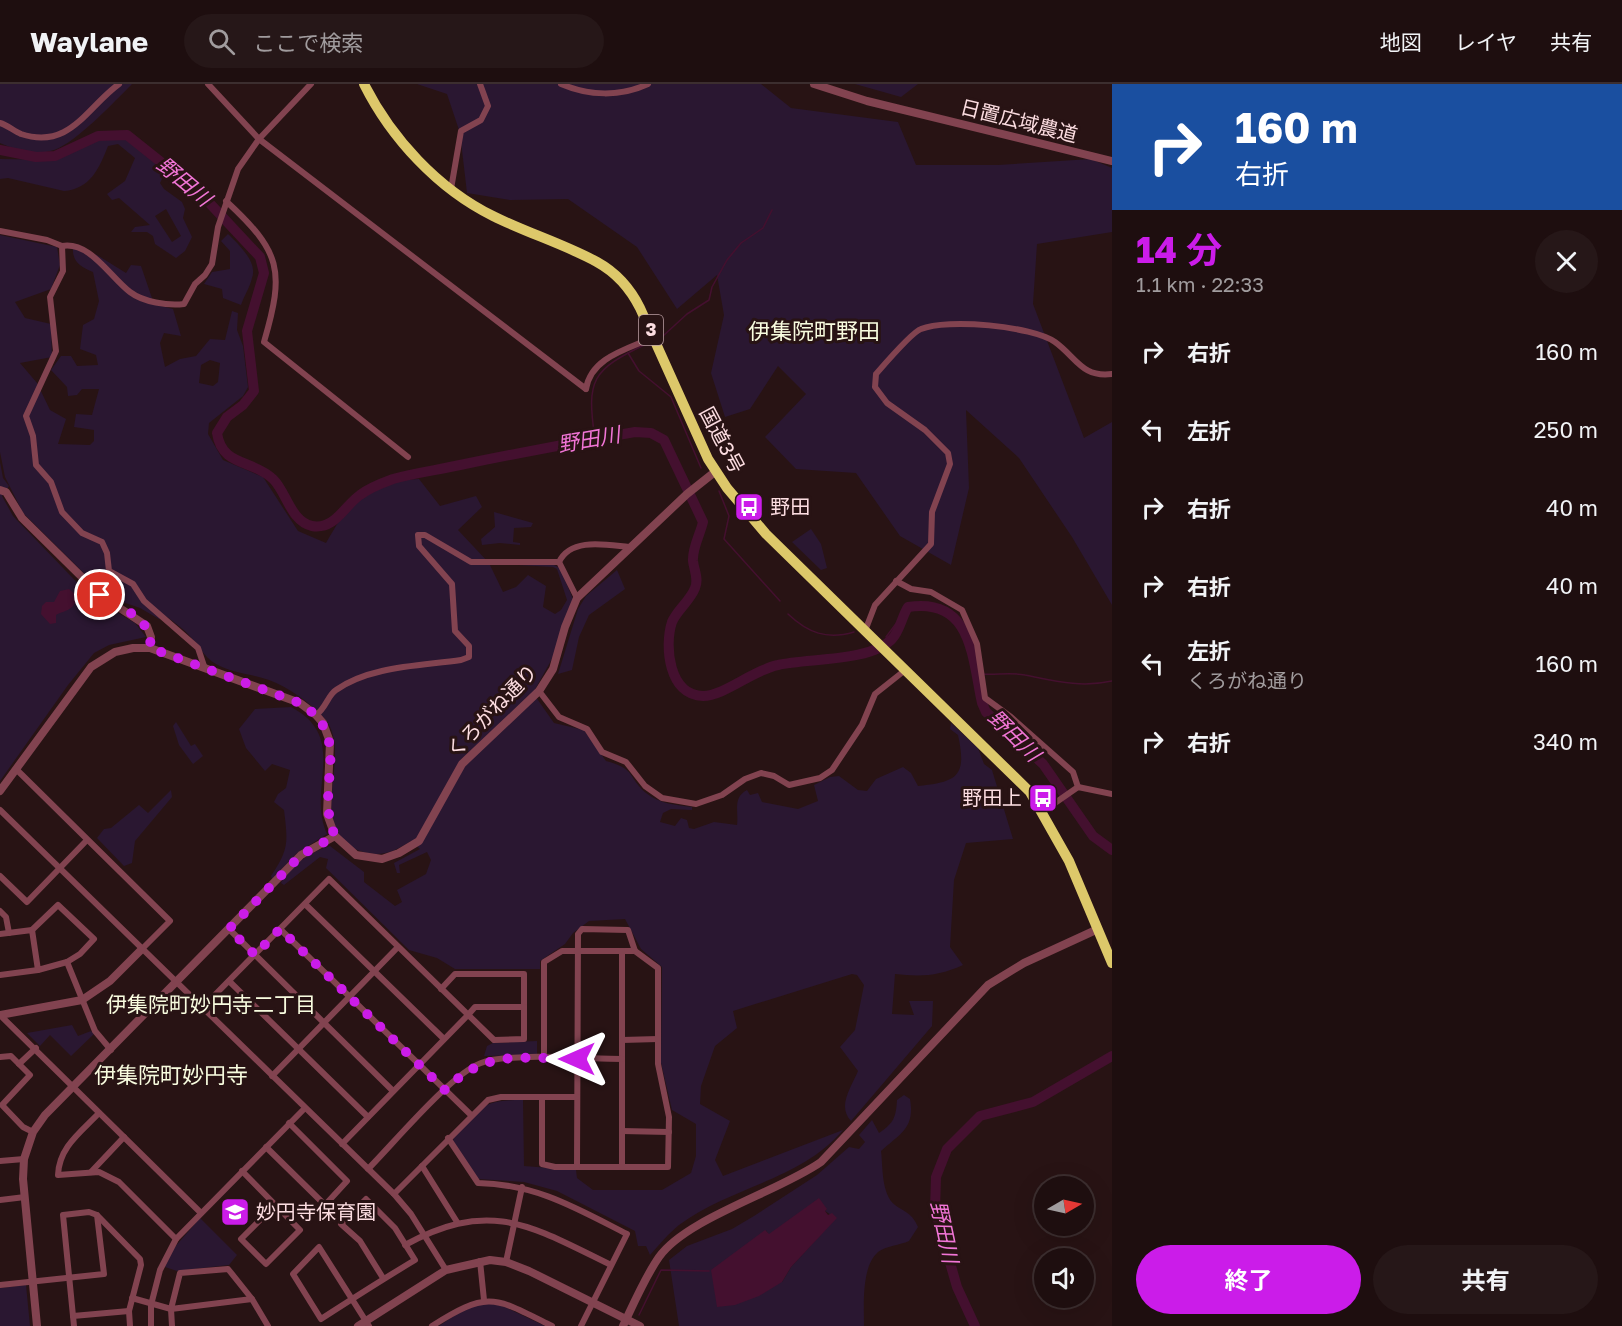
<!DOCTYPE html>
<html lang="ja">
<head>
<meta charset="utf-8">
<style>
  body { margin:0; font-family:"Golos Text","Noto Sans JP",sans-serif; background:#261718; color:#f1f3f6; height:100vh; display:flex; flex-direction:column; font-size:22px; white-space:nowrap }
  * { box-sizing:border-box; margin:0 }
  p { font-size:20px; color:#a19c9e }
  .icon { flex:none; width:33px; height:33px; fill:none; stroke:currentColor; stroke-width:2; stroke-linecap:round; stroke-linejoin:round }
  .map { position:relative; flex:1; overflow:hidden }
  .side { display:flex; flex-direction:column; background:#1e0e0f; width:510px }
  .side>* { flex:none }
  .banner { background:#1a4fa0; color:#fff; overflow:hidden }
  .needle { width:39px; rotate:81deg }
  .tools { position:absolute; left:1034px; top:1092px; display:grid; gap:12px }
  .tools a { display:grid; place-items:center; width:60px; height:60px; border-radius:50%; background:#1e0e0f; box-shadow:0 6px 24px #0002,0 0 0 2px #3c2e2f; font-size:30px }
  .pin { position:absolute; display:grid; place-items:center; width:51px; height:51px; color:#fff; margin:-26px; border:3px solid #fff; border-radius:50%; box-shadow:0 2px 6px #0007 }
  .me { position:absolute; width:66px; margin:-33px; rotate:270deg; stroke-linejoin:round; filter:drop-shadow(0 0 4px #0008) }
  .turn { display:flex; align-items:center; gap:21px; height:126px; padding:0 24px; font-size:27px }
  .turn .icon { width:78px; height:78px; stroke-width:2.5 }
  .turn b { display:block; font-size:42px; line-height:51px }
  .round { display:grid; place-items:center; flex:none; width:63px; height:63px; border-radius:32px; background:#261718 }
  .headline { display:flex; align-items:center; justify-content:space-between; height:102px; padding:0 24px }
  h1 { font-size:36px; font-weight:700; line-height:45px; color:#cb1ce9 }
  .primary-button { display:flex; gap:12px; margin-top:auto; padding:12px 24px }
  .primary-button a { flex:1; height:69px; border-radius:36px; background:#cb1ce9; color:#fff; font-size:24px; font-weight:700; line-height:69px; text-align:center }
  .primary-button a+a { background:#261718; color:#f1f3f6 }
  ul { padding:0; list-style:none }
  li { display:flex; align-items:center; gap:18px; height:78px; padding:0 24px }
  li div { flex:1 }
  li b { display:block; font-size:22px }
  li em { font-style:normal }
  header { display:flex; align-items:center; gap:36px; box-sizing:border-box; height:84px; padding:0 30px; background:#1e0e0f; border-bottom:2px solid #3c2e2f }
  header strong { font-size:28px }
  nav { display:flex; gap:33px; margin-inline-start:auto; font-size:21px }
  .search { width:420px; height:54px; background:#261718; display:flex; align-items:center; gap:15px; box-sizing:border-box; padding:0 21px; border-radius:33px; color:#a19c9e; font-size:22px }
  main { display:flex; flex:1; min-height:0 }
  .map>svg:first-child { display:block }
</style>
</head>
<body>
<header>
<strong>Waylane</strong>
<div class="search"><svg class="icon" aria-label="search" viewBox="0 0 24 24"><circle cx="10" cy="10" r="6"/><path d="M15 15l6 6"/></svg>ここで検索</div>
<nav><a>地図</a><a>レイヤ</a><a>共有</a></nav>
</header>
<main>
<div class="map">
<svg width="1112" height="1242" viewBox="0 0 1112 1242">
  <rect width="100%" height="100%" fill="#281314"/>
  <g fill="#2a1731" fill-rule="evenodd">
    <path d="M0,0H132C115,17 77,58 54,66C37,72 15,66 0,59Z"/>
    <path d="M417,0H761L791,24L898,38L916,81H998L1091,75L1112,84V148L1037,160L1033,220L1084,354L1112,338V521L1072,453L1019,374L966,326L969,404L951,481L900,452L856,389L796,385L765,353L806,310L778,282L750,325L725,333L711,289L724,231L717,191L677,225L637,163L568,115L510,116L467,109L460,49L447,10Z"/>
    <path d="M855,0H918L901,13Z"/>
    <path d="M125,54L166,87L160,99L164,105L182,118L185,125L183,134L192,153L185,167L176,174L155,160L153,152L147,148H131L135,143L150,141L119,114L112,116L107,110L125,97L135,74L118,60L108,62C99,85 90,105 64,107L8,94L0,95V75L57,76L99,55ZM166,125L181,152L172,158L155,132Z"/>
    <path d="M228,150C239,161 258,178 252,194C250,203 244,212 241,221L223,214L222,205L204,200L212,188L230,185V167L221,157Z"/>
    <path d="M0,151L57,163L60,181L51,205L15,218L25,234L51,240L52,273L20,279L37,299L50,326L66,335L58,360L90,361L94,357V346L74,343L76,330L92,331L99,305H82L77,311L68,312L67,303L51,286L61,272H71L77,282L98,281L96,271L80,265L83,241L94,235L99,217L93,188C81,183 72,178 73,164L97,171L126,189L131,181L141,182L154,220L173,225L181,252L164,249L160,259L165,283L180,275L196,272L210,255L225,256L232,227L238,229L237,246L243,262L248,303L243,312L209,339L208,350L223,376L263,393L298,447L326,459C355,410 359,398 419,395L440,422L476,412L482,423L458,446L489,479L503,508L516,503L528,491L546,502L543,523L555,530L561,526L567,516L557,485L553,483L518,481L552,480L560,484L573,515L553,573L533,609L554,639L584,646L606,677C637,685 627,693 646,709C660,720 676,721 692,723V726L671,725L663,729L660,738L675,742L681,734L687,736L689,744L694,745L714,738L737,741C739,728 732,714 747,706L750,711L758,709L762,718L798,725L818,717L814,701L830,693L839,692L858,706L867,707L876,695L903,683L911,689L918,702C958,698 967,692 958,651L950,645L951,639L978,664L984,680L992,686L1013,755L966,759L954,796L950,863L963,881C939,892 921,893 895,890L892,930L914,931L909,917H933L932,942L851,1037C837,1022 851,1004 858,987L840,963L855,946L864,901L857,891L852,890L733,927L737,944L715,962L701,1002L700,1020L730,1037L715,1076L723,1092L843,1046C800,1097 731,1102 679,1141C669,1149 659,1161 650,1171L646,1162H638L635,1147L557,1107L524,1098L478,1095L453,1057L454,1052C482,1024 480,1016 523,1016L524,1082L576,1086L577,1094L593,1106H662L691,1089L696,1072V1040L672,1026L661,979L662,883L641,865L625,835L589,837L573,849L565,860L540,877V885H455L437,874L409,866L326,784L328,775L320,773L284,801L281,799C287,783 314,766 330,762L364,788V798L395,822L402,818L397,806L426,790L431,776L427,768L399,781L400,789H397L394,779L420,765L411,757C394,768 380,774 360,767C302,744 355,672 325,635C311,619 288,603 269,596C252,590 231,589 216,580C204,574 195,556 185,547C179,542 173,537 167,533L159,535L140,524L108,513L23,429L5,393L0,368ZM210,276L220,279L218,298L213,302L199,299L201,281Z"/>
    <path d="M0,378L3,394L9,402L2,412L13,432L91,513L135,539L146,553L109,561L94,569L68,601L0,697Z"/>
    <path d="M494,428L533,439L531,443L514,444L513,458L520,459V461L500,459L482,461L481,455L495,443Z"/>
    <path d="M811,445L821,460L827,484L821,486L792,458Z"/>
    <path d="M617,486L625,505L589,531L579,553L572,586L558,590L578,525L586,512Z"/>
    <path d="M291,623C350,654 306,704 327,750L297,769L272,795L271,792C289,765 288,759 284,726L274,718L278,710L286,704L290,686L272,680L265,687L246,664L239,645L255,625Z"/>
    <path d="M176,638L191,662L195,660L203,672L193,680L179,661L173,642Z"/>
    <path d="M171,706L172,713L135,757L132,779L124,782L97,754L104,745L111,744L139,721L148,729Z"/>
    <path d="M72,941L78,952L91,947L94,950L71,972L50,951L40,962L27,949Z"/>
    <path d="M537,957V971L484,972L487,962L493,959Z"/>
    <path d="M904,1011L910,1015C915,1044 901,1049 881,1067C883,1082 881,1110 895,1121C906,1129 912,1129 918,1143L909,1157C900,1161 886,1162 878,1168C861,1183 864,1222 864,1242H679L669,1176L687,1162L732,1145L754,1132L817,1091L849,1063L859,1065L865,1058L859,1051L872,1036L879,1049C894,1039 896,1033 897,1016ZM827,1125L825,1127L836,1134L791,1183L782,1198L766,1146L769,1151Z"/>
    <path d="M200,1134L237,1171L229,1181L177,1187L165,1183L174,1164Z"/>
    <path d="M26,1201L30,1242H0V1204Z"/>
    <path d="M491,1219L505,1223L545,1242H439L467,1223Z"/>
  </g>
  <g fill="#44102f">
    <path d="M69,505L76,511C77,526 65,526 56,531V539L50,540L41,530L42,522L46,518H54L60,507Z"/>
    <path d="M819,1114L827,1125L825,1127L828,1131L832,1129L837,1134L791,1183L782,1198L759,1212L735,1221L717,1223L711,1186L765,1146L769,1150Z"/>
  </g>
  <g fill="none" stroke-linecap="round" stroke-linejoin="round">
    <g stroke="#44102f" stroke-width="1.5">
      <path d="M663,252L687,230L709,216L712,203L727,176L741,159L763,144L772,126"/>
      <path d="M628,269L639,287L671,313L701,384"/>
      <path d="M595,355C586,295 592,286 646,260"/>
      <path d="M719,407L729,432L724,455L780,517"/>
      <path d="M788,530C808,549 827,556 854,548"/>
      <path d="M886,553L904,529"/>
      <path d="M983,590C996,591 1012,588 1025,591C1055,597 1081,604 1112,597"/>
      <path d="M639,1231L661,1186L709,1187"/>
    </g>
    <g stroke="#44102f" stroke-width="10">
      <path d="M0,66L36,73L55,72L98,52L127,51L201,110L260,173L264,189L247,247L254,307L243,321L227,333L217,349C222,383 252,375 273,395C286,407 291,438 312,442C335,446 344,422 360,411C369,404 382,399 393,395C414,389 438,386 460,381C518,369 576,358 635,348L651,349L664,356L703,438C700,451 692,464 693,477C694,486 699,495 695,504C690,517 677,526 672,538C664,562 669,612 703,612C724,612 753,586 778,581C809,574 870,578 892,555C900,547 902,532 908,523C972,513 972,573 982,619L986,628L1043,680L1093,752L1112,766"/>
      <path d="M975,1242L957,1203L935,1126L936,1093L947,1065L980,1032L1033,1018L1112,972"/>
    </g>
    <g stroke="#824350" stroke-width="6">
      <path d="M208,0L259,55L586,305"/>
      <path d="M561,0C589,12 620,13 648,0"/>
      <path d="M0,39C7,41 14,47 21,50C70,66 86,24 119,0"/>
      <path d="M451,105L461,47L481,36L488,22L480,0"/>
      <path d="M226,117C281,168 285,186 264,258L408,373"/>
      <path d="M0,147L47,156L62,162"/>
      <path d="M586,305C591,273 628,265 654,253"/>
      <path d="M559,478C571,453 607,461 629,463"/>
      <path d="M559,478L577,514"/>
      <path d="M896,497L911,505L931,508L962,526L977,560L985,614L1011,633L1073,688L1078,703"/>
      <path d="M865,547L875,521L931,460L932,428L950,380L948,369L925,346L887,319L875,303L876,290C883,282 912,248 921,245C947,234 1032,242 1055,258C1076,273 1082,294 1112,290"/>
      <path d="M204,582L198,564L144,517L133,500L109,487L107,469L102,458L82,449L62,428L51,398L36,381L33,352L26,332L56,267L50,213L63,187L62,162C90,157 110,193 130,208C143,218 168,222 184,220L195,200L205,191L212,180L218,143L238,85L259,55L311,0"/>
      <path d="M539,607L559,633L587,645L602,668L626,678L645,702L662,714L696,720L722,711L745,695L761,689L774,692L789,701L820,694L832,686L862,641L875,610L904,587"/>
      <path d="M316,631C326,624 328,611 336,606C370,582 420,582 461,576L469,573V562L455,547L452,500L419,462L418,451H425L471,478H559"/>
      <path d="M16,685L170,837L141,866"/>
      <path d="M0,726L394,1110L411,1130L446,1186"/>
      <path d="M1042,728L1078,703L1112,710"/>
      <path d="M0,792L27,818L87,756"/>
      <path d="M305,820L444,955"/>
      <path d="M0,827L6,833L9,849"/>
      <path d="M229,845L393,1007"/>
      <path d="M280,845L471,1031"/>
      <path d="M32,846L58,821L94,855L80,870L67,878"/>
      <path d="M0,850L32,846L38,886L67,878L95,947L111,966"/>
      <path d="M0,891L38,886"/>
      <path d="M229,897L368,1033"/>
      <path d="M441,905L455,890H524V923"/>
      <path d="M202,924L329,795C384,849 439,903 494,956L524,955V923H475L468,931L342,1060"/>
      <path d="M0,931L201,1129"/>
      <path d="M622,956L658,955"/>
      <path d="M0,973L11,972L30,991L2,1021L23,1043L33,1048"/>
      <path d="M19,980L36,964"/>
      <path d="M272,992L398,863"/>
      <path d="M542,1013V1080L555,1083H668L669,1033L658,980V884L635,867H562L544,878V975"/>
      <path d="M99,1029C81,1048 59,1063 58,1091L99,1088L119,1098L176,1155"/>
      <path d="M622,1047L669,1048"/>
      <path d="M448,1054L478,1099C536,1100 576,1124 627,1150L581,1242"/>
      <path d="M266,1063L325,1121L347,1097L289,1039"/>
      <path d="M0,1077L24,1075"/>
      <path d="M422,1082L457,1138"/>
      <path d="M577,1083L578,850L582,845L628,846L635,867"/>
      <path d="M622,1083V867"/>
      <path d="M368,1085C393,1060 452,989 481,979C511,968 587,975 622,975"/>
      <path d="M242,1087L300,1146L266,1180L241,1155L275,1121"/>
      <path d="M91,1088L124,1053"/>
      <path d="M394,1110L488,1016L501,1013H577"/>
      <path d="M0,1116L25,1113"/>
      <path d="M405,1161C491,1114 531,1142 611,1181"/>
      <path d="M480,1177L484,1216"/>
      <path d="M506,1178L522,1103"/>
      <path d="M0,1201L104,1190L97,1131"/>
      <path d="M132,1214L171,1225L252,1215"/>
      <path d="M73,1232L129,1227"/>
      <path d="M74,1242L63,1131L89,1128L97,1131L140,1175L141,1181L129,1227L130,1242"/>
      <path d="M151,1242V1221L160,1186L176,1155L305,1024"/>
      <path d="M172,1242L171,1225L180,1189L228,1185L252,1215L268,1242"/>
      <path d="M369,1242L319,1163L293,1190L321,1235C352,1215 383,1195 415,1176L395,1144L366,1115L341,1140L360,1157L383,1194"/>
      <path d="M432,1242C489,1206 494,1213 552,1242"/>
    </g>
    <g stroke="#824350" stroke-width="8">
      <path d="M814,0L867,17L1112,77"/>
      <path d="M0,406L6,408L22,434L100,511L147,542L151,553L150,564"/>
      <path d="M0,707L91,583L115,568L133,564H150L300,619L316,631L323,639L330,658L327,730L335,752L356,771L382,775L399,769L419,757L462,680L539,607L553,585L565,543L577,514L687,410L716,387"/>
      <path d="M0,931L82,916L110,897L141,866"/>
      <path d="M37,1242L23,1095L24,1075L33,1048L45,1031L301,771L335,752"/>
      <path d="M358,1242L446,1186L490,1176L506,1178L529,1187L640,1242"/>
      <path d="M623,1242C634,1219 645,1193 659,1173C687,1134 778,1108 821,1078L988,901L1024,879L1098,845"/>
    </g>
    <path stroke="#ddc86a" stroke-width="10" d="M364,0C391,54 438,105 493,132C527,149 564,160 597,178C617,189 630,204 640,224L708,375L727,404L766,450L1030,708L1069,777L1112,879"/>
  </g>
  <g fill="none" stroke-linecap="round" stroke-linejoin="round">
    <path stroke="#cb1ce9" stroke-width="10" stroke-dasharray="0 18" d="M100,511C121,525 154,534 150,564L300,619C356,655 313,701 335,752L301,771L229,845L255,871L280,845L445,1006C487,964 522,975 577,975"/>
  </g>
  <defs>
    <g id="bus-square" transform="scale(1.5)"><rect x="-9" y="-9" width="18" height="18" rx="4" fill="#cb1ce9" stroke="#281314"/><path d="M-5-6H5V4H4V6H2V4H-2V6H-4V4H-5ZM-3.5-4V0h7V-4ZM-3.5 1.2v1.5H-2V1.2ZM2 1.2v1.5H3.5V1.2Z" fill="#fff"/></g>
    <g id="school-square" transform="scale(1.5)"><rect x="-9" y="-9" width="18" height="18" rx="4" fill="#cb1ce9" stroke="#281314"/><path d="M0-5L7-2L0 1L-7-2ZM-4 1L0 2.5L4 1V4Q0 6-4 4Z" fill="#fff"/></g>
  </defs>
  <g fill-rule="evenodd">
    <use href="#bus-square" x="749" y="423"/>
    <use href="#bus-square" x="1043" y="714"/>
    <use href="#school-square" x="235" y="1128"/>
  </g>
  <g text-anchor="middle" stroke-width="6" stroke-linejoin="round" paint-order="stroke">
    <rect fill="#281314" stroke="#bca0a4" stroke-width="1.5" x="639" y="231" width="24" height="30" rx="4.5"/>
    <g font-size="18" font-weight="bold" fill="#fcdde1">
      <text x="651" y="252">3</text>
    </g>
    <g font-size="20" fill="#fcdde1" stroke="#281314">
      <text transform="translate(1019 37) rotate(14)" y="7">日置広域農道</text>
      <text transform="translate(722 356) rotate(62)" y="7">国道3号</text>
      <text transform="translate(492 627) rotate(-46)" y="7">くろがね通り</text>
    </g>
    <g font-size="20" fill="#fcdde1" stroke="#281314" text-anchor="start">
      <text x="770" y="430">野田</text>
      <text x="1022" y="721" text-anchor="end">野田上</text>
      <text x="256" y="1135">妙円寺保育園</text>
    </g>
    <g font-size="21" font-style="italic" fill="#f175d6" stroke="#281314">
      <text transform="translate(184 98) rotate(40)" y="7">野田川</text>
      <text transform="translate(589 356) rotate(-10)" y="7">野田川</text>
      <text transform="translate(1014 652) rotate(45)" y="7">野田川</text>
      <text transform="translate(944 1148) rotate(78)" y="7">野田川</text>
    </g>
    <g font-size="21" fill="#f8fcdf" stroke="#281314">
      <text x="211" y="928">伊集院町妙円寺二丁目</text>
    </g>
    <g font-size="22" fill="#f8fcdf" stroke="#281314">
      <text x="814" y="255">伊集院町野田</text>
      <text x="171" y="999">伊集院町妙円寺</text>
    </g>
  </g>
</svg>
<div class="tools">
<a><svg class="needle" viewBox="-14 -14 28 28"><path d="M0-13l5 13h-10z" fill="#e53935"/><path d="M0 13l5-13h-10z" fill="#a19c9e"/></svg></a>
<a><svg class="icon" aria-label="sound" viewBox="0 0 24 24"><path d="M4 9h4l5-4v14l-5-4H4zM17 9q2 3 0 6"/></svg></a>
</div>
<div class="pin" style="left:100px;top:511px;background:#d93025"><svg class="icon" aria-label="arrive" viewBox="0 0 24 24"><path d="M6 21V4h12l-3 4 3 4H6"/></svg></div>
<svg class="me" style="left:577px;top:975px" viewBox="-20 -20 40 40"><path d="M0-17L14 15 0 8-14 15z" fill="#cb1ce9" stroke="#fff" stroke-width="4"/></svg>
</div>
<section class="side">
<div class="banner">
<div class="turn"><svg class="icon" aria-label="right" viewBox="0 0 24 24"><path d="M7 20v-9h11M14 6l5 5-5 5"/></svg><div><b>160 m</b>右折</div></div>
</div>
<div class="headline"><div><h1>14 分</h1><p>1.1 km · 22:33</p></div><a class="round"><svg class="icon" aria-label="close" viewBox="0 0 24 24"><path d="M6 6l12 12M18 6L6 18"/></svg></a></div>
<ul>
<li><svg class="icon" aria-label="right" viewBox="0 0 24 24"><path d="M7 20v-9h11M14 6l5 5-5 5"/></svg><div><b>右折</b></div><em>160 m</em></li>
<li><svg class="icon" aria-label="left" viewBox="0 0 24 24"><path d="M17 20v-9H6M10 6l-5 5 5 5"/></svg><div><b>左折</b></div><em>250 m</em></li>
<li><svg class="icon" aria-label="right" viewBox="0 0 24 24"><path d="M7 20v-9h11M14 6l5 5-5 5"/></svg><div><b>右折</b></div><em>40 m</em></li>
<li><svg class="icon" aria-label="right" viewBox="0 0 24 24"><path d="M7 20v-9h11M14 6l5 5-5 5"/></svg><div><b>右折</b></div><em>40 m</em></li>
<li><svg class="icon" aria-label="left" viewBox="0 0 24 24"><path d="M17 20v-9H6M10 6l-5 5 5 5"/></svg><div><b>左折</b><p>くろがね通り</p></div><em>160 m</em></li>
<li><svg class="icon" aria-label="right" viewBox="0 0 24 24"><path d="M7 20v-9h11M14 6l5 5-5 5"/></svg><div><b>右折</b></div><em>340 m</em></li>
</ul>
<div class="primary-button"><a>終了</a><a>共有</a></div>
</section>
</main>
</body>
</html>
